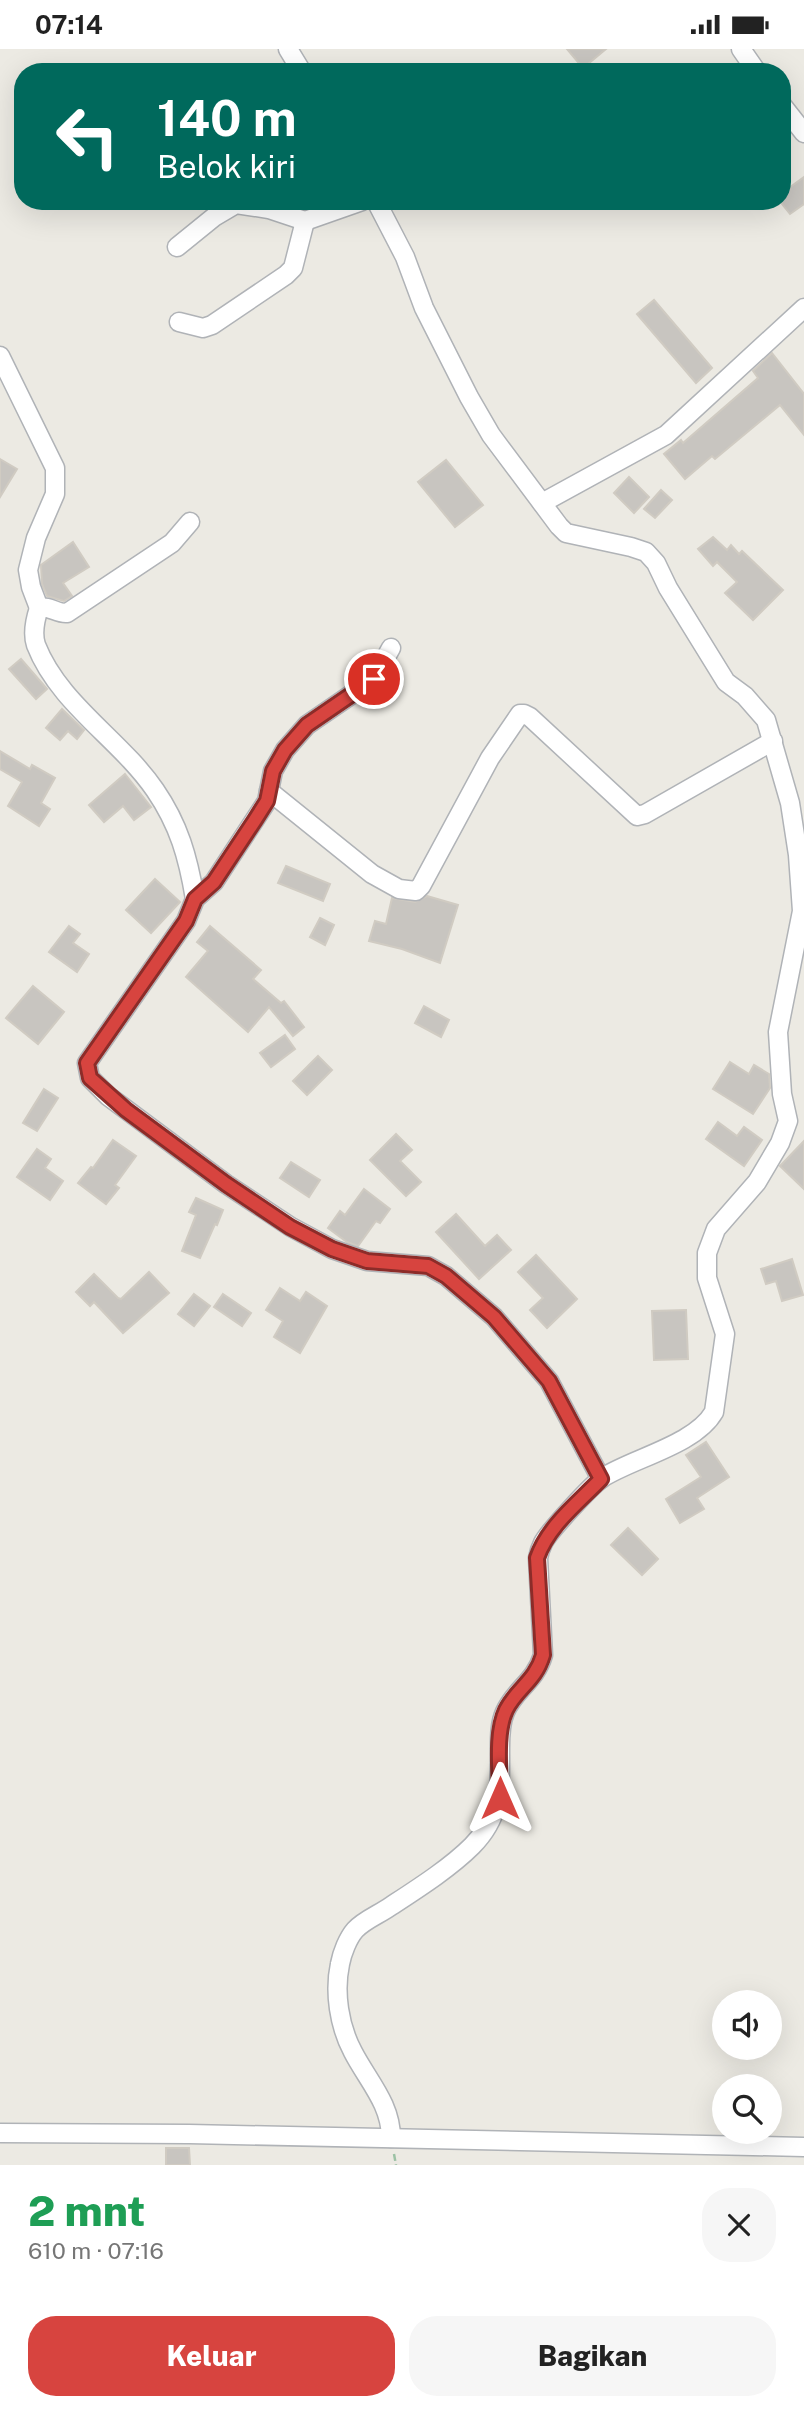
<!DOCTYPE html>
<html lang="id">
<head>
<meta charset="utf-8">
<style>
  body { margin:0; font-family:"Public Sans",sans-serif; background:#f6f6f6; color:#222; height:100vh; display:flex; flex-direction:column; font-size:26px; white-space:nowrap }
  * { box-sizing:border-box; margin:0 }
  p { font-size:23px; color:#767676 }
  .icon { flex:none; width:38px; height:38px; fill:none; stroke:currentColor; stroke-width:2; stroke-linecap:round; stroke-linejoin:round }
  .map { position:relative; height:2116px; overflow:hidden }
  .sheet { display:flex; flex-direction:column; background:#fff; flex:1 }
  .sheet>* { flex:none }
  .guide { position:absolute; left:14px; top:14px; width:777px; height:147px; border-radius:28px; box-shadow:0 7px 28px #0002; background:#00695c; color:#fff; overflow:hidden }
  .controls { position:absolute; left:712px; top:1941px; display:grid; gap:14px }
  .controls a { display:grid; place-items:center; width:70px; height:70px; border-radius:50%; background:#fff; box-shadow:0 7px 28px #0002; font-size:35px }
  .pin { position:absolute; display:grid; place-items:center; width:60px; height:60px; color:#fff; margin:-30px; border:4px solid #fff; border-radius:50%; box-shadow:0 2px 7px #0007 }
  .me { position:absolute; width:77px; margin:-38px; rotate:0deg; stroke-linejoin:round; filter:drop-shadow(0 0 5px #0008) }
  .turn { display:flex; align-items:center; gap:24px; height:147px; padding:0 28px; font-size:32px }
  .turn .icon { width:91px; height:91px; stroke-width:2.5 }
  .turn b { display:block; font-size:49px; line-height:60px }
  .round { display:grid; place-items:center; flex:none; width:74px; height:74px; border-radius:28px; background:#f6f6f6 }
  .head { display:flex; align-items:center; justify-content:space-between; height:119px; padding:0 28px }
  h1 { font-size:42px; font-weight:800; line-height:52px; color:#1e9e55 }
  .cta { display:flex; gap:14px; margin-top:auto; padding:14px 28px }
  .cta a { flex:1; height:80px; border-radius:28px; background:#d7443f; color:#fff; font-size:28px; font-weight:800; line-height:80px; text-align:center }
  .cta a+a { background:#f6f6f6; color:#222 }
  .status { display:flex; justify-content:space-between; align-items:center; height:49px; padding:0 35px; background:#fff; direction:ltr }
  .status svg { height:19px; fill:currentColor }
  .map>svg:first-child { display:block }
</style>
</head>
<body>
<div class="status"><b>07:14</b><svg viewBox="0 0 49 12"><path d="M0 12V9h3v3zM5 12V6h3v6zM10 12V3h3v9zM15 12V0h3v12zM26 1h20v11H26zM47 4h2v5h-2z"/></svg></div>
<div class="map">
<svg width="804" height="2116" viewBox="0 0 804 2116">
  <rect width="100%" height="100%" fill="#eceae3"/>
  <g fill="#c8c5c0" stroke="#d0cbc2" stroke-width="2">
    <path d="M567,0H606L583,19Z"/>
    <path d="M804,128V155L790,165L782,155V144Z"/>
    <path d="M654,251L712,319L696,334L637,265Z"/>
    <path d="M772,304L804,345V386L780,356L715,410L712,407L685,430L664,405L681,391L683,394L758,329L753,322Z"/>
    <path d="M0,410L17,420L0,448Z"/>
    <path d="M446,411L483,456L455,478L418,433Z"/>
    <path d="M629,428L649,448L634,464L614,444Z"/>
    <path d="M661,441L672,451L655,469L644,460Z"/>
    <path d="M713,488L727,501L731,496L739,505L742,502L783,541L753,571L725,544L737,533L717,513L713,517L698,500Z"/>
    <path d="M73,493L89,518L63,534L72,547L64,552L47,547L42,535L41,516Z"/>
    <path d="M21,610L47,640L36,650L9,620Z"/>
    <path d="M62,660L84,681L77,690L68,682L60,691L46,679Z"/>
    <path d="M0,702L30,720L32,716L55,729L41,754L50,760L39,777L8,757L22,733L0,720Z"/>
    <path d="M125,725L151,758L134,771L123,757L104,773L89,756Z"/>
    <path d="M286,817L330,835L323,852L278,834Z"/>
    <path d="M155,830L180,853L151,884L126,861Z"/>
    <path d="M427,847L458,856L440,914L402,900L369,892L375,872L386,875L392,849L415,853Z"/>
    <path d="M320,869L334,876L325,896L310,888Z"/>
    <path d="M69,877L80,885L73,894L89,905L77,923L49,903Z"/>
    <path d="M210,877L261,921L253,930L281,954L284,952L304,978L293,987L269,958L248,983L186,928L208,902L197,893Z"/>
    <path d="M33,937L64,963L38,995L6,969Z"/>
    <path d="M424,957L449,971L441,988L415,974Z"/>
    <path d="M285,986L295,1000L271,1018L260,1004Z"/>
    <path d="M318,1007L332,1021L307,1046L293,1032Z"/>
    <path d="M730,1013L749,1025L754,1016L769,1025L770,1039L753,1065L713,1040Z"/>
    <path d="M44,1040L58,1049L37,1082L23,1074Z"/>
    <path d="M718,1073L737,1087L744,1078L762,1091L744,1117L706,1090Z"/>
    <path d="M396,1085L412,1101L400,1112L421,1133L406,1147L370,1111Z"/>
    <path d="M113,1091L136,1107L115,1136L119,1139L106,1155L78,1134L91,1118L93,1119Z"/>
    <path d="M804,1092V1140L780,1117Z"/>
    <path d="M37,1100L51,1110L45,1119L63,1132L50,1151L17,1128Z"/>
    <path d="M291,1113L320,1131L309,1148L280,1129Z"/>
    <path d="M364,1140L390,1160L380,1174L376,1172L358,1197L347,1193L328,1179L340,1162L345,1166Z"/>
    <path d="M196,1149L223,1161L217,1176L215,1175L200,1209L182,1202L196,1166L189,1163Z"/>
    <path d="M456,1165L485,1197L497,1186L511,1201L479,1230L436,1183Z"/>
    <path d="M536,1206L577,1250L547,1279L530,1261L543,1249L518,1223Z"/>
    <path d="M792,1210L803,1246L782,1252L776,1232L766,1235L761,1220Z"/>
    <path d="M149,1223L169,1244L123,1284L94,1253L90,1257L76,1243L94,1225L118,1249L121,1250Z"/>
    <path d="M280,1239L300,1252L306,1243L327,1257L300,1304L274,1288L283,1272L266,1261Z"/>
    <path d="M194,1245L210,1257L194,1277L178,1265Z"/>
    <path d="M223,1245L251,1264L242,1277L214,1258Z"/>
    <path d="M686,1261L688,1310L654,1311L652,1262Z"/>
    <path d="M706,1393L729,1428L697,1449L704,1460L680,1474L666,1450L701,1428L686,1406Z"/>
    <path d="M628,1479L658,1510L642,1526L611,1496Z"/>
    <path d="M166,2099H189L190,2116H166Z"/>
  </g>
  <g fill="none" stroke-linecap="round" stroke-linejoin="round">
    <g stroke="#b0b3b7" stroke-width="21">
      <g id="street">
        <path d="M288,0L302,23"/>
        <path d="M741,0L757,23"/>
        <path d="M782,56L804,84"/>
        <path d="M376,152L405,208L424,259L469,348L491,386L559,477L566,484L631,498L646,503L656,514L668,539L726,633L745,647L766,671L790,754L798,806L802,862L778,983L782,1045L788,1072L780,1094L757,1133L716,1180L707,1204V1229L725,1285L714,1363C695,1396 633,1409 602,1429C591,1437 549,1482 543,1494C541,1498 539,1504 538,1509L543,1606C535,1633 515,1640 505,1663C500,1674 500,1687 500,1699C500,1738 502,1767 472,1797C450,1819 417,1840 391,1857C380,1865 364,1871 355,1881C348,1889 342,1904 340,1915C334,1943 339,1977 353,2003C368,2032 391,2055 391,2089"/>
        <path d="M177,198L214,168L236,155L269,160L305,172L362,152"/>
        <path d="M179,273L203,279L212,276L286,226L293,219L305,172"/>
        <path d="M0,307L55,419V445L36,489L28,521L31,538L39,559"/>
        <path d="M542,454L666,386L804,259"/>
        <path d="M190,473L172,494L67,564C57,565 49,556 39,559C35,571 32,584 36,596C59,655 120,690 155,741C179,776 188,808 195,850"/>
        <path d="M391,599L374,630L307,676L285,701L273,722L267,752L214,833L195,850L186,872L87,1014L90,1029L108,1047L226,1135L291,1178L332,1200L367,1212L428,1217L446,1227L494,1268L549,1332L601,1430"/>
        <path d="M269,742L372,825L399,840L416,842L421,837L490,709L520,665H524L530,668L637,767L645,765L773,692"/>
        <path d="M0,2084L189,2085L804,2098"/>
      </g>
    </g>
    <path stroke="#9cc2a5" stroke-width="2.5" stroke-dasharray="7 3.5" stroke-linecap="butt" d="M394,2105L396,2116"/>
    <use href="#street" stroke="#fff" stroke-width="18"/>
  </g>
  <g fill="none" stroke-linecap="round" stroke-linejoin="round">
    <g stroke="#8c2c29" stroke-width="18">
      <path id="route" d="M374,630L307,676L285,701L273,722L267,752L255,771L214,833L195,850L186,872L87,1014L90,1029L126,1061L226,1135L290,1178L332,1200L367,1212L428,1217L446,1227L494,1268L549,1332L601,1430C578,1454 548,1477 537,1509L543,1606C535,1633 517,1639 506,1661C495,1684 500,1723 500,1749"/>
    </g>
    <use href="#route" stroke="#d7443f" stroke-width="12"/>
  </g>
</svg>
<div class="controls">
<a><svg class="icon" aria-label="sound" viewBox="0 0 24 24"><path d="M4 9h4l5-4v14l-5-4H4zM17 9q2 3 0 6"/></svg></a>
<a><svg class="icon" aria-label="search" viewBox="0 0 24 24"><circle cx="10" cy="10" r="6"/><path d="M15 15l6 6"/></svg></a>
</div>
<div class="pin" style="left:374px;top:630px;background:#d93025"><svg class="icon" aria-label="arrive" viewBox="0 0 24 24"><path d="M6 21V4h12l-3 4 3 4H6"/></svg></div>
<svg class="me" style="left:500px;top:1749px" viewBox="-20 -20 40 40"><path d="M0-17L14 15 0 8-14 15z" fill="#d7443f" stroke="#fff" stroke-width="4"/></svg>
<div class="guide">
<div class="turn"><svg class="icon" aria-label="left" viewBox="0 0 24 24"><path d="M17 20v-9H6M10 6l-5 5 5 5"/></svg><div><b>140 m</b>Belok kiri</div></div>
</div>
</div>
<section class="sheet">
<div class="head"><div><h1>2 mnt</h1><p>610 m · 07:16</p></div><a class="round"><svg class="icon" aria-label="close" viewBox="0 0 24 24"><path d="M6 6l12 12M18 6L6 18"/></svg></a></div>
<div class="cta"><a>Keluar</a><a>Bagikan</a></div>
</section>
</body>
</html>
